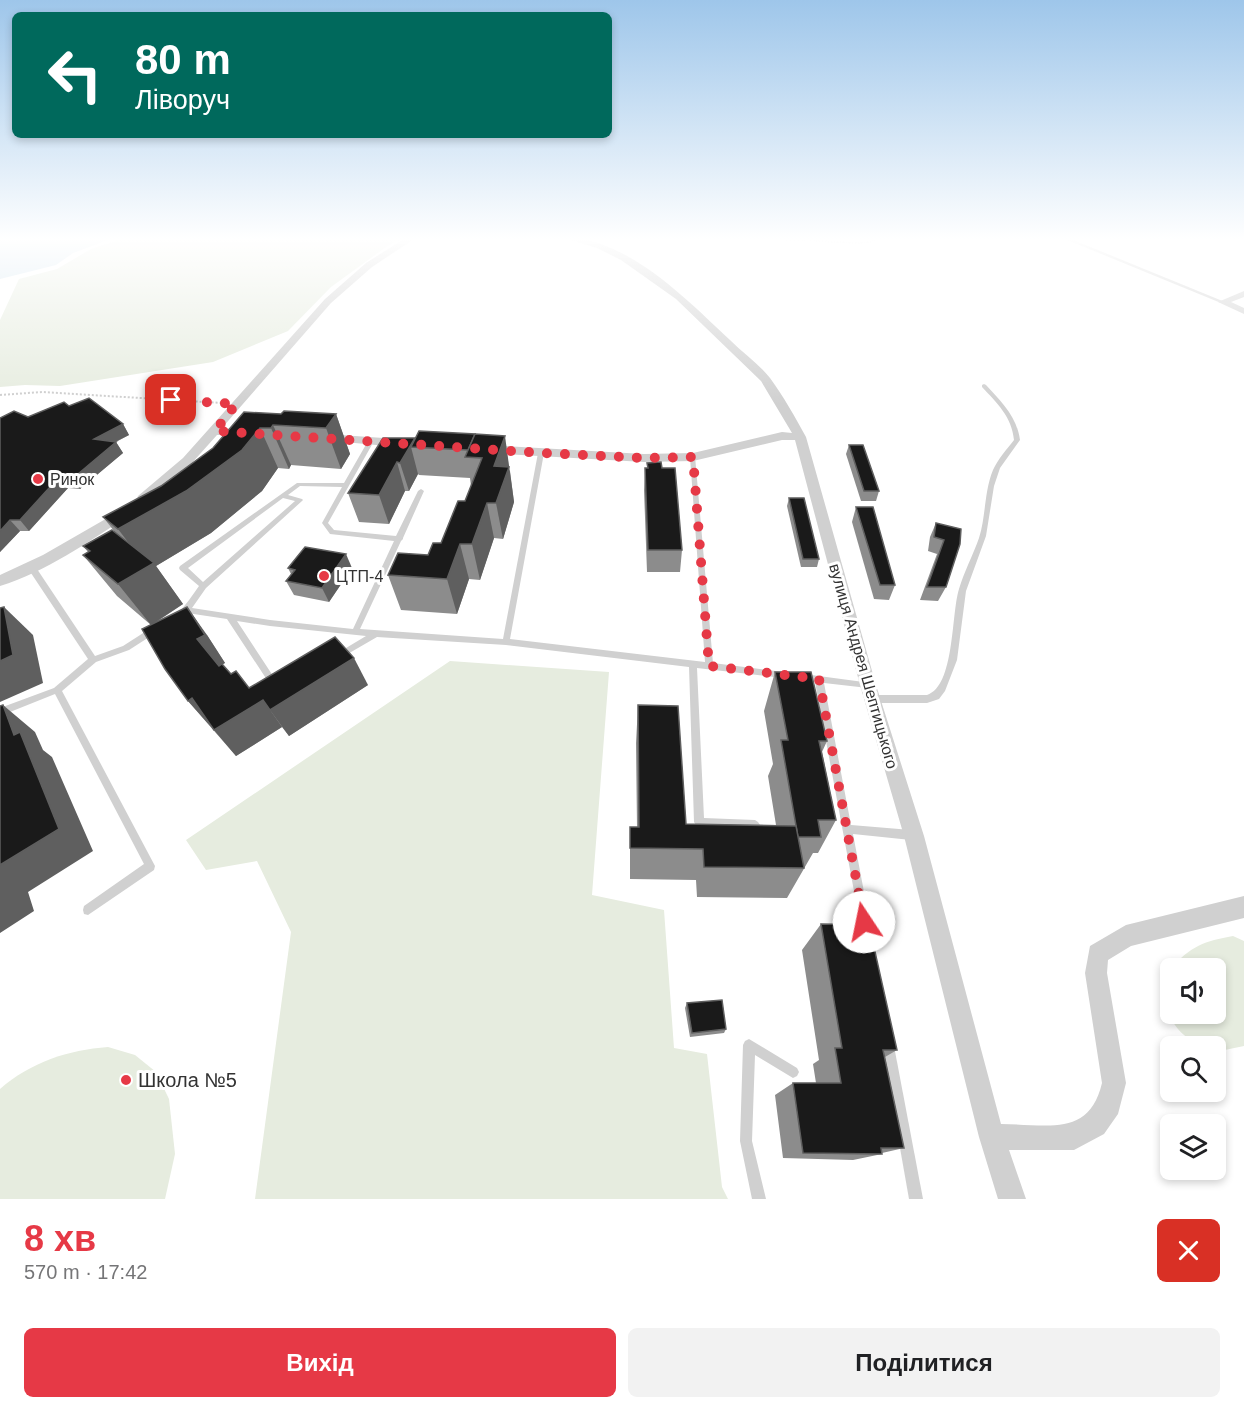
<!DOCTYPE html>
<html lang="uk">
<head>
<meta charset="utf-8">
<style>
  body { margin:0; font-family:Arial,sans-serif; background:#f2f2f2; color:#202124; height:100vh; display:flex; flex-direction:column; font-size:22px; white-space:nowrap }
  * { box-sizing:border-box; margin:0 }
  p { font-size:20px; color:#757577 }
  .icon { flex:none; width:33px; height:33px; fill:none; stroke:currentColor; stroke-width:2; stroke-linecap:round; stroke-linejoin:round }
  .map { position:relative; height:1199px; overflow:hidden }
  .details { display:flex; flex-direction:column; background:#fff; flex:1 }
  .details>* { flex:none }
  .top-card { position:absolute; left:12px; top:12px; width:600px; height:126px; border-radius:9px; box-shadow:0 3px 9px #0003; background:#00695c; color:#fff; overflow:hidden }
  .fabs { position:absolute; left:1160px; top:958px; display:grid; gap:12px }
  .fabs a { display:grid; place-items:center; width:66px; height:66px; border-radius:9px; background:#fff; box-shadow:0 3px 9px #0003; font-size:30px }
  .pin { position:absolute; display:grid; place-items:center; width:51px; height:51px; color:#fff; margin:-26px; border-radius:12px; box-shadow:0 3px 9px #0006 }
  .me { position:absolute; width:66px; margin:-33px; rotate:349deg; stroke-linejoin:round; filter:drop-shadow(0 0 4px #0008) }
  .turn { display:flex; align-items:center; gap:21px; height:126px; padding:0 24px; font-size:27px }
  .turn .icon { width:78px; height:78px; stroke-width:2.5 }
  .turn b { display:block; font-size:42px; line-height:51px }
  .round { display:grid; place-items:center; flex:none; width:63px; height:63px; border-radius:9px; background:#f2f2f2 }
  .summary { display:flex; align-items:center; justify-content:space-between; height:102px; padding:0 24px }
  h1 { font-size:36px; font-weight:700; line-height:45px; color:#e63946 }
  .button { display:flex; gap:12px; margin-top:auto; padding:12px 24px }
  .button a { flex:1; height:69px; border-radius:9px; background:#e63946; color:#fff; font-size:24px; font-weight:700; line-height:69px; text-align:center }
  .button a+a { background:#f2f2f2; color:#202124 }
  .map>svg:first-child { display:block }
</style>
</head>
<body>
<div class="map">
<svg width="1244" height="1199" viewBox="0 0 1244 1199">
  <rect width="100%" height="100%" fill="#fff"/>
  <g fill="#e6ecdf">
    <path d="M128,237H404L386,247L331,287L288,331L213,362L60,386L25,385L0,387V320L19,279L57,269L91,249Z"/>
    <path d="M450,661L609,672L592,895L664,910L674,1048L707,1054L722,1187L728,1199H255L291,932L257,861L206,870L186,840Z"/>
    <path d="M1233,936L1244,941V1046L1215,1052V1047C1192,1047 1174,1030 1166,1008C1163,1000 1164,988 1163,979L1170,971V1014H1215V969H1171C1190,946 1205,941 1233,936Z"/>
    <path d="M108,1047L135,1055L156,1072L169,1099L175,1154L165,1199H0V1089C31,1062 68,1050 108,1047Z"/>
  </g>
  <path fill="#cfe2ee" d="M0,237H116L73,253L56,265L0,279Z"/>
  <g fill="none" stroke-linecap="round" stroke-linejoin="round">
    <path stroke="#cdcdcd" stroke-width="1.5" stroke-dasharray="1.5 1.5" stroke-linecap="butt" d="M735,237L858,243L870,242L881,237"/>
    <path stroke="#cdcdcd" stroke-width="2" stroke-dasharray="2 2" stroke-linecap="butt" d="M0,395L42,392L222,403"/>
    <g fill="#d0d0d0" fill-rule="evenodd">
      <path d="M1060,237H1066L1225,302L1221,303Z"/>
      <path d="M984,384L986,385C1001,401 1017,417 1020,440L1000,468L994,486L986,536L966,591L957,660L945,691L939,699L927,703H872L869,702L868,699L869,696L872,695H927C955,686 951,614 959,589C964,572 973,555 979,538C986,516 984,492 993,470C998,459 1007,449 1014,440C1012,417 997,403 982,387V385Z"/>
      <path d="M371,439L374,441L328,523L334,530L396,536L418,491L421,489L424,491L403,538V539L401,541L360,629L503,639L538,453L541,451L544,453L510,639L705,662L690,457L693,455L695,456L713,663L783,672L786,673L787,675L786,677L783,678L697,668L704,818L755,820L758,822L760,825L758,828L755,830L699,827L696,825L694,822L689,667L506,645L377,637L339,659L336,658L335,656L336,654L366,636L270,626L237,621L277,682L278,684L277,686L274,687L271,686L227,619L187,613L182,616L179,615L178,613C186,605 192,596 199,586L180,570L179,568L180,566L297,483H344L368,441ZM300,486L342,487L322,523L330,534L394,541L353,629L270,620L192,608L206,588L302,501L303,500L302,499L288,495ZM283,498L295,501L203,582L188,568Z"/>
      <path d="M32,565L35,566L95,656L123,646L151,628H157L158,630L157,632L129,650L96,662L62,691L155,866L154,870L88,915L84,914L83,910L84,906L144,864L55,694L0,716V708L54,688L88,659L29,570L28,568Z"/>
      <path d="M804,674L871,683L872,685L871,687L868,688L824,683L851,825L911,830L914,832L916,835L914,838L911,840L853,834L872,934L871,938L867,939L863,938L862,934L815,682L801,679L800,677L801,675Z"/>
      <path d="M749,1039L797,1068L799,1072L797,1076L793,1078L755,1055L752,1141L766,1199H752L740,1141L743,1045L745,1041Z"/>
      <path d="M888,1040L892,1042L894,1046L923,1199H909L882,1046L884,1042Z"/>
    </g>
    <g fill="#d0d0d0" fill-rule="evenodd">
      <path d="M407,237H417L372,267L331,303L222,428L250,431V435H217L191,464L148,502H138L137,499L138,496L183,458L325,299L366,263Z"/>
      <path d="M562,237C627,237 686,299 730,340C743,353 759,364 770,378C784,397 795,417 806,437L876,685L924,836L1001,1124C1047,1124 1089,1138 1102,1083L1085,973L1090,946L1126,925L1244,896V918L1131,946L1108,960L1107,973L1126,1083L1118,1114L1104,1134L1074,1150H1009L1026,1199H998L979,1137L904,836L860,685L795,440H782L693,461L644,462L488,453L482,449L488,445L644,454L693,453L782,432L792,433L761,381L676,299L621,260L597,248Z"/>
      <path d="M1244,291V297L1231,302L1244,308V314L1218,302Z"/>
      <path d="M326,434L398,439L404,443L398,447L322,440V436Z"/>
      <path d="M123,509L128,510L130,513L128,516C88,542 46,572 0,586V575L43,555Z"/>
    </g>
  </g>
  <g fill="#8c8c8c">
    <path d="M69,406L123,424L129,435L116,442L123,453L80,489L68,488L29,531H20L0,552V418L28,417Z"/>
    <path d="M281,414H336L350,454L341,469L291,465L289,469L278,468L262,491L211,533L156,566L183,604L152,625L207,635L225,663L222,664L231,674L249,688L368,685L289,736L282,727L236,756L188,701L151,625L117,596L83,555L88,552L83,546L114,531L103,517L161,486Z"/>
    <path d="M475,434L510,471L514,502L503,539L494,538L480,580L469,579L457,614L401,610L388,575L428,555L441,543L465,501L471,486L470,478L419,475L418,474L409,491H405L389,524L359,522L348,493L415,438Z"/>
    <path d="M849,445L879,491L876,501H861L846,454Z"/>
    <path d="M647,463L662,468L682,550L680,572H647L644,490L645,468H647Z"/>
    <path d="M789,498L819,559L817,567H801L787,506Z"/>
    <path d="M856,507L895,585L889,600L874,599L852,522Z"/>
    <path d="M936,523L961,529L946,587L938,601L920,600L937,554L928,551L930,537Z"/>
    <path d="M288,568H352L329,602L294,595L286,581L291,574Z"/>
    <path d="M775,672L827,741L822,752L836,820L818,853H813L787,898L697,897L696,880L630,879V827H637L636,743L638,705L686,824L776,825L768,776L773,764L764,711Z"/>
    <path d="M821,924L897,1050L885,1057L904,1148L882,1153V1154L853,1160L783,1158L775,1095L793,1083H816L813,1064L819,1060L802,950Z"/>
    <path d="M687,1003L726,1029L724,1033L690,1037L685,1008Z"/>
  </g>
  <g fill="#5f5f5f">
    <path d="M336,414L350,454L341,469L326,428Z"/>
    <path d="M123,424L129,435L101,449L94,439Z"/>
    <path d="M273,425L291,465L289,469L271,428Z"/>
    <path d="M260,428L278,468L262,491L211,533L156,566L183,604L151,625L118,584L147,567L118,529Z"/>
    <path d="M505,436L514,502L503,539L496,503L494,466Z"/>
    <path d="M415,438L411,447L418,474L409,491L400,463Z"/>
    <path d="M116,442L123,453L80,489L72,479Z"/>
    <path d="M397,462L405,491L389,524L379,495Z"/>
    <path d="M59,477L68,488L29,531L20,520Z"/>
    <path d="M487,503L494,538L480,580L472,544Z"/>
    <path d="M10,520L20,531L0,552V531Z"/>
    <path d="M460,544L469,579L457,614L447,579Z"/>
    <path d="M346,554L352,568L329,602L322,588Z"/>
    <path d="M4,607L33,635L43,683L0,702V661Z"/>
    <path d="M187,607L207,635L225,663L218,667L197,639Z"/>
    <path d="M354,658L368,685L289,736L270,710Z"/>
    <path d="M192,698L211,727L188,701Z"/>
    <path d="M263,700L282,727L236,756L214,730Z"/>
    <path d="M3,705L35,732L43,750L52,757L93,851L28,892L34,911L0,933V865L14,735Z"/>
  </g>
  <g fill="#1a1a1a" stroke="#5f5f5f" stroke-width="1.5">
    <path d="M89,398L123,424L94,439L116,442L72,479L59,477L20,520H10L0,531V418L14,411L28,417L64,402L69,406Z"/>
    <path d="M284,411L336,414L326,428L273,425L271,428H260L242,450L186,491L118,529L103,517L161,486L213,448L244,412L281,414Z"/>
    <path d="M419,431L475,434L468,450L411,447Z"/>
    <path d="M475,434L505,436L494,466L509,467L496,503H487L472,544H460L447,579L388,575L398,553L428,555L433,543H441L458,501H465L482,458L465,457Z"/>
    <path d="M383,438H415L400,463L397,462L379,495L348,493Z"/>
    <path d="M849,445H863L879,491H864Z"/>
    <path d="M661,462L662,468H675L682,550H648L645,468H648L647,463Z"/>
    <path d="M789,498H804L819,559H803Z"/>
    <path d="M856,507H873L895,585H880Z"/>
    <path d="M936,523L961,529L960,544L946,587H927L944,540L934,537Z"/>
    <path d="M112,530L154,563L118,584L83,555L90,551L83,546Z"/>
    <path d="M305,547L346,554L322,588L286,581L295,570L288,568Z"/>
    <path d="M4,607L13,655L0,661V608Z"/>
    <path d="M187,607L205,635L197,639L219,666L222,664L231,674L236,671L249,688L335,637L354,658L270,710L263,700L214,730L192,698L188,701L165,669L142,629Z"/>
    <path d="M775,672H811L827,741H819L836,820H818L821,837H798L781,740H788Z"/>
    <path d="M3,705L14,735L20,732L59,829L0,865V706Z"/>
    <path d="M638,705L678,706L686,824L796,826L804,868L704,867L703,849L630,848V827H639Z"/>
    <path d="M821,924L869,925L897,1050H883L904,1148H881L882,1154L803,1153L793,1083H841L835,1048H842Z"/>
    <path d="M722,1000L726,1029L692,1033L687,1003Z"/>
  </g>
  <linearGradient id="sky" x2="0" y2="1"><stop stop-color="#9ec6ea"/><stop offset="0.59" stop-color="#fff"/><stop offset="1" stop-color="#fff" stop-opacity="0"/></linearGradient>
  <rect width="1244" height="405" fill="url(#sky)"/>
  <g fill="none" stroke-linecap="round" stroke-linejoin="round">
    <path stroke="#e63946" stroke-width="10" stroke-dasharray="0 18" d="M171,400L236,404L215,431L542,453L644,458L693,457L709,666L819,679L864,922"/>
  </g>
  <g fill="#e63946" stroke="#fff" stroke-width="2">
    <circle cx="38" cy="479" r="6"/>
    <circle cx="324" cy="576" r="6"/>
    <circle cx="126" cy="1080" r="6"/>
  </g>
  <g text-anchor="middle" stroke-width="6" stroke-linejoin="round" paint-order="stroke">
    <g font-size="16" fill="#333" stroke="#fff" text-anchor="start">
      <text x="50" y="485">Ринок</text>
      <text x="336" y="582">ЦТП-4</text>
    </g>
    <g font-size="16" fill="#333" stroke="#fff">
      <text transform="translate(864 666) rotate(74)" y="6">вулиця Андрея Шептицького</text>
    </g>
    <g font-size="20" fill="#333" stroke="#fff" text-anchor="start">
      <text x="138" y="1087">Школа №5</text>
    </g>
  </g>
</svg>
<div class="fabs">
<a><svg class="icon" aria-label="sound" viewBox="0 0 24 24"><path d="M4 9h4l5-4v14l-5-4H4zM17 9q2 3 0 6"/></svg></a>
<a><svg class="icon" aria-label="search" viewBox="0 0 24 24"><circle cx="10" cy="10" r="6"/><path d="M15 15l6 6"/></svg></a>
<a><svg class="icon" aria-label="layers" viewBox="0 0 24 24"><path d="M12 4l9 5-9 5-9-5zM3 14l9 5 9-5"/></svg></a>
</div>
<div class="pin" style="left:171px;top:400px;background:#d93025"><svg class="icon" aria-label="arrive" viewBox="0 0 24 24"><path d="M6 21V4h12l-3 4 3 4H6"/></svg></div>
<svg class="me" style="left:864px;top:922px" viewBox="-20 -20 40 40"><circle r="19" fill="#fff"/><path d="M0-13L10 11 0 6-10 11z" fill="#e63946"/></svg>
<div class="top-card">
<div class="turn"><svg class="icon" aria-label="left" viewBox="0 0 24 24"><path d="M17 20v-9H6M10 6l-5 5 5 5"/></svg><div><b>80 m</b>Ліворуч</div></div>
</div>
</div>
<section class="details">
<div class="summary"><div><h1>8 хв</h1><p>570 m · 17:42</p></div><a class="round" style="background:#d93025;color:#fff"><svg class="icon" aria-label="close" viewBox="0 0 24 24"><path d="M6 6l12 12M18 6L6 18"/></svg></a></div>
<div class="button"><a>Вихід</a><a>Поділитися</a></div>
</section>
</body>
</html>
